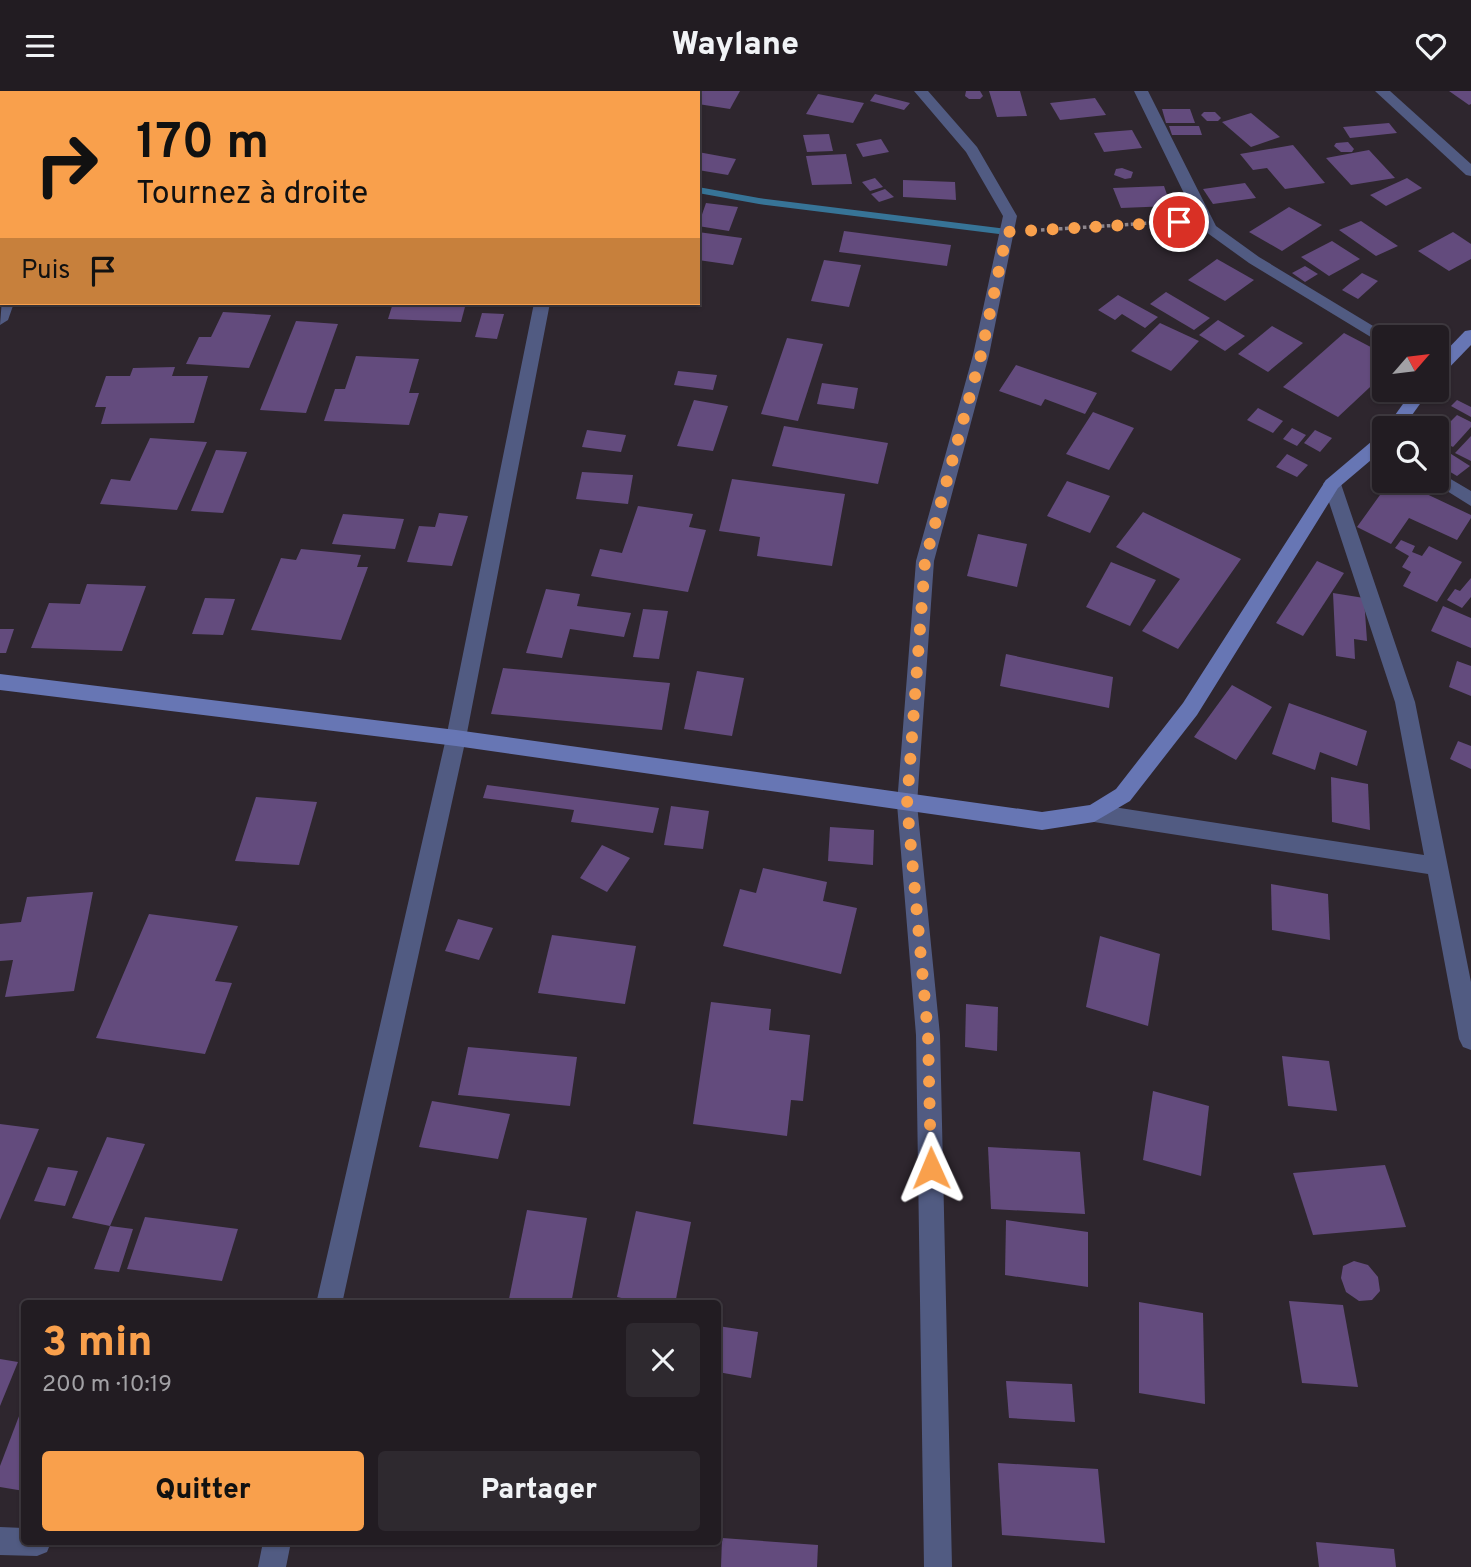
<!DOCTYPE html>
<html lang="fr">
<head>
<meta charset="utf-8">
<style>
  body { margin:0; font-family:Overpass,sans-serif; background:#2e292f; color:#f1f3f6; height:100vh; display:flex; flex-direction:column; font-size:26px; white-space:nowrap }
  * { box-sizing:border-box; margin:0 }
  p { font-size:23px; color:#a2a1a5 }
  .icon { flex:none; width:38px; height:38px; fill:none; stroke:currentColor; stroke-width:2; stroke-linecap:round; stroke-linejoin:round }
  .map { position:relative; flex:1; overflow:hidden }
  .details { position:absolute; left:21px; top:1209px; width:700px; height:245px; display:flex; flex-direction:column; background:#221c22; border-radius:7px; box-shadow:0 2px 5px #0004,0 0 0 2px #3f3a40 }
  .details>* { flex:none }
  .guide { position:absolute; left:0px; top:0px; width:700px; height:214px; box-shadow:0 2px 5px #0004,0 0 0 2px #3f3a40; background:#f9a04c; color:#111; overflow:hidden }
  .needle { width:46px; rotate:62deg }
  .tools { position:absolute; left:1372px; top:234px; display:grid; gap:14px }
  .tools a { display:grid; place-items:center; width:77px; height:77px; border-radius:7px; background:#221c22; box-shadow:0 2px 5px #0004,0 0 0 2px #3f3a40; font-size:35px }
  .pin { position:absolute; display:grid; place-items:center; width:60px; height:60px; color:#fff; margin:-30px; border:4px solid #fff; border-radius:50%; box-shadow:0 2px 7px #0007 }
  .me { position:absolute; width:77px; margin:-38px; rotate:359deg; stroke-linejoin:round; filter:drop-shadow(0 0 5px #0008) }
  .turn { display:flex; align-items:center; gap:24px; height:147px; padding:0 21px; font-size:32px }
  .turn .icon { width:91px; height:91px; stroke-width:2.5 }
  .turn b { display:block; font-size:49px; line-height:60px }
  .then { display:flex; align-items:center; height:66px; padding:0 21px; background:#0003; gap:14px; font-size:26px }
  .round { display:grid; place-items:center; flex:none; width:74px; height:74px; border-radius:7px; background:#2e292f }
  .headline { display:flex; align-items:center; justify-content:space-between; height:119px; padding:0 21px }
  h1 { font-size:42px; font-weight:800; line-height:52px; color:#f9a04c }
  .primary-button { display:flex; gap:14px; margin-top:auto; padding:14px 21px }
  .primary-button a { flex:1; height:80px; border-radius:7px; background:#f9a04c; color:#111; font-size:28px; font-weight:800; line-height:80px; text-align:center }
  .primary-button a+a { background:#2e292f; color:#f1f3f6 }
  header { display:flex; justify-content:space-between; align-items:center; height:91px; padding:0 21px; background:#221c22; font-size:32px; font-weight:800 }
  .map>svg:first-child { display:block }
</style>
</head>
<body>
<header><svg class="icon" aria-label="menu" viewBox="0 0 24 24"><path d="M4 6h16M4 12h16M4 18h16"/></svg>Waylane<svg class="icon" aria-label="heart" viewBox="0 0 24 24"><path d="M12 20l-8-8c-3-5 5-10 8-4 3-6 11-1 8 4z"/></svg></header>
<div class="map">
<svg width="1471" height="1476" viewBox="0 0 1471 1476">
  <rect width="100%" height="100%" fill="#2e262e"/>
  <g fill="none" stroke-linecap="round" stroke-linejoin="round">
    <g fill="#377497" fill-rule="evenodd">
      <rect x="609" y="0" width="10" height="2"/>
      <path d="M698,96L759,107L1007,138L1013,141L1007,144L759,113L698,102Z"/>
    </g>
  </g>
  <g fill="#634b7d">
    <path d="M698,0H740L730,18L698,13Z"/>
    <path d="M966,0H980L983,5L980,8H969L965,5Z"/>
    <path d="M989,0H1020L1027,25L997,26Z"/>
    <path d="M1449,0H1471V13L1469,14Z"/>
    <path d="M818,3L864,12L853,32L806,23Z"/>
    <path d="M875,3L910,12L904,19L870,10Z"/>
    <path d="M1095,7L1106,24L1060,29L1050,12Z"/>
    <path d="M1162,18H1190L1195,32H1166Z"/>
    <path d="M1204,21H1215L1221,27L1218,30H1207L1201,24Z"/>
    <path d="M1251,22L1280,46L1251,56L1222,31Z"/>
    <path d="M1389,32L1397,42L1350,47L1343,36Z"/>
    <path d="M1169,35H1199L1202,44H1172Z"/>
    <path d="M1132,39L1142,57L1104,61L1094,42Z"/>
    <path d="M829,43L833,60L807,61L803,44Z"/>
    <path d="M881,48L889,61L863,66L856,53Z"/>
    <path d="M1348,51L1354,58L1352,61H1341L1334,55L1336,52Z"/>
    <path d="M1293,54L1325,92L1285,98L1267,77L1253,79L1240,63Z"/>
    <path d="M1369,59L1395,87L1351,94L1326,67Z"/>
    <path d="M698,61L736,68L728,84L698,79Z"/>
    <path d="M846,63L852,93L812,94L806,65Z"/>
    <path d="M1122,77L1133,81L1131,87L1125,88L1114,84L1116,78Z"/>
    <path d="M875,87L883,96L870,100L862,91Z"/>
    <path d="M1407,87L1422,97L1386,115L1370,104Z"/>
    <path d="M903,89L955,91L956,109L903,106Z"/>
    <path d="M1245,92L1256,107L1213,113L1203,98Z"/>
    <path d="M1164,95L1171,115L1121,117L1113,97Z"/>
    <path d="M885,98L894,106L879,111L871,103Z"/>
    <path d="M706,112L738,116L729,140L698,135Z"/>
    <path d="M1289,116L1322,134L1282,160L1249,141Z"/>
    <path d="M1361,130L1398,155L1376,165L1339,139Z"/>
    <path d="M844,140L951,154L947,175L839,161Z"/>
    <path d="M698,141L742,147L733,174L698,169Z"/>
    <path d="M1453,141L1471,153V168L1449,180L1418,160Z"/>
    <path d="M1332,150L1360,168L1329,185L1301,166Z"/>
    <path d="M1217,168L1254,189L1225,210L1188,189Z"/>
    <path d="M824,169L861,174L849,216L811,210Z"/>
    <path d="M1305,175L1318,183L1305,191L1292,182Z"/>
    <path d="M1362,182L1378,190L1358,208L1342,199Z"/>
    <path d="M1166,201L1210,227L1194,239L1150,213Z"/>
    <path d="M1118,204L1158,226L1145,237L1122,223L1115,229L1098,219Z"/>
    <path d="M393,212H466L461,231L388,228Z"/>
    <path d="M223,221L271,224L249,277L186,273L199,246H211Z"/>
    <path d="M482,222L504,223L497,248L475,246Z"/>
    <path d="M1218,229L1245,245L1225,260L1199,244Z"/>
    <path d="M296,230L338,233L306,322L260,319Z"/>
    <path d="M1160,232L1199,250L1171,280L1131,260Z"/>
    <path d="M1272,235L1303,252L1268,281L1238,263Z"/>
    <path d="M1344,242L1384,263V283L1338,326L1283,296Z"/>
    <path d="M787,247L823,253L798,330L761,323Z"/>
    <path d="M356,265L419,268L409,302H419L409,334L324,330L335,298H345Z"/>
    <path d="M1016,274L1097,302L1085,323L1045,308L1041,315L999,300Z"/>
    <path d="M175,276L172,285H208L194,332L101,333L106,316H95L106,285H130L133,277Z"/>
    <path d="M678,280L717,284L713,299L674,294Z"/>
    <path d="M822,292L858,297L854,318L817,313Z"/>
    <path d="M694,309L728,315L713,360L677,355Z"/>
    <path d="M1457,309L1471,316V326L1451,315Z"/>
    <path d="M1258,317L1283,330L1273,342L1247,329Z"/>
    <path d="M1093,321L1134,337L1109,379L1066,363Z"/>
    <path d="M1457,324L1471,331V336L1453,356L1437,348V344Z"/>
    <path d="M784,335L888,352L878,393L772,375Z"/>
    <path d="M1292,337L1306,344L1297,355L1283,348Z"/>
    <path d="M587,339L626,344L621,361L582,356Z"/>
    <path d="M1315,339L1332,347L1320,361L1304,352Z"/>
    <path d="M1471,345V370L1455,362Z"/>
    <path d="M150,347L207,351L177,419L100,413L111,388L130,390Z"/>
    <path d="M1437,354L1470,375L1457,385L1437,373Z"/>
    <path d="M216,359L247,361L223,422L191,420Z"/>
    <path d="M1287,363L1308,374L1297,386L1276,376Z"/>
    <path d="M582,381L633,384L628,413L576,408Z"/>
    <path d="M732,388L845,403L832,475L757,465L760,446L719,440Z"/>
    <path d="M1067,390L1110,405L1090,442L1047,425Z"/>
    <path d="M1390,390H1399L1471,424V427L1457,449L1409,427L1391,453L1357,436Z"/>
    <path d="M638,415L693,423L689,436L706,439L688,501L591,485L600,458L622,462Z"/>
    <path d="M1143,421L1241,468L1178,558L1142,540L1180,488L1116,456Z"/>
    <path d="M439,422L468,425L452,475L407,471L419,435L435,436Z"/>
    <path d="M343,423L404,428L395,458L332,453Z"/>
    <path d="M978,443L1027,453L1017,496L967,485Z"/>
    <path d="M1401,449L1415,455L1412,461L1422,465L1429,455L1462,471L1437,511L1403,495L1411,481L1402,476L1409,465L1395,457Z"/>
    <path d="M301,458L361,464L357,476H368L341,549L251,539L281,467L296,469Z"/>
    <path d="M1317,470L1344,482L1303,545L1276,532Z"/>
    <path d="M1111,471L1156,489L1130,535L1086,516Z"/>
    <path d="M1471,487V506L1462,517L1447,509L1455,498L1460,500Z"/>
    <path d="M87,493L146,495L122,560L31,557L49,512L80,513Z"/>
    <path d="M546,498L580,503L577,515L631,522L624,546L570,538L562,567L526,562Z"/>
    <path d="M1333,502L1364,507L1367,550L1354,548L1355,568L1336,565Z"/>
    <path d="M205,507L235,508L223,544L192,543Z"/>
    <path d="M1443,515L1471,527V557L1431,540Z"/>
    <path d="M643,518L668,520L659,568L633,566Z"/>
    <path d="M0,538H14L6,562H0Z"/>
    <path d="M1006,563L1113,586L1109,617L1000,595Z"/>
    <path d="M1457,570L1471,575V605L1449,596Z"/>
    <path d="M503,577L670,592L662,639L491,623Z"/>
    <path d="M697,580L744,587L732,645L684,638Z"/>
    <path d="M1232,594L1272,616L1236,669L1194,646Z"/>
    <path d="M1289,612L1367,640L1357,675L1320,661L1315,679L1272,663Z"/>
    <path d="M1458,650L1471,655V678L1450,668Z"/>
    <path d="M1331,686L1368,693L1370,739L1332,731Z"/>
    <path d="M487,694L659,717L653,742L571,731L574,719L483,707Z"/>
    <path d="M256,706L317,711L299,774L235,770Z"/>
    <path d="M671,715L709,720L703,758L664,754Z"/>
    <path d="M830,736L874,739L873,774L828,770Z"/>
    <path d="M602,754L630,767L607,801L580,787Z"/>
    <path d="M763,777L827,791L823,810L857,817L841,883L723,855L740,798L756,802Z"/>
    <path d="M1271,793L1328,803L1330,849L1272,839Z"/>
    <path d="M93,801L74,900L5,906L13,869L0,870V833L21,831L27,806Z"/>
    <path d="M149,823L238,835L215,890L232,892L205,963L96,947Z"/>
    <path d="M458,828L493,837L479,869L445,860Z"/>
    <path d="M552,844L636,855L625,913L538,902Z"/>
    <path d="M1100,845L1160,863L1148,935L1086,916Z"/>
    <path d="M711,911L771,918L769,939L810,944L803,1010L791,1009L787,1045L693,1033Z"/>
    <path d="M966,913L998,916L997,960L965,956Z"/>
    <path d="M468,956L577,966L570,1015L458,1004Z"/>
    <path d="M1282,965L1329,970L1337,1020L1288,1015Z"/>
    <path d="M1153,1000L1209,1015L1201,1085L1143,1069Z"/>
    <path d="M432,1010L510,1023L498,1068L419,1056Z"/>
    <path d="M0,1033L39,1038L0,1129Z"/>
    <path d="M107,1046L145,1053L110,1135L133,1138L119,1181L94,1178L110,1135L72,1127Z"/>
    <path d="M988,1056L1080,1061L1085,1123L991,1118Z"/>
    <path d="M1385,1074L1406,1136L1313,1144L1293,1082Z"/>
    <path d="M48,1076L78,1080L65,1115L34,1110Z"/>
    <path d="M527,1119L587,1127L571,1213H508Z"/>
    <path d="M636,1120L691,1131L675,1213H648L617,1206Z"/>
    <path d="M145,1126L238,1138L222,1190L127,1178Z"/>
    <path d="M1006,1129L1088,1141V1196L1005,1184Z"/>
    <path d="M1354,1170L1368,1174L1378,1186L1380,1200L1372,1209L1359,1210L1346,1201L1341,1187L1343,1175Z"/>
    <path d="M1289,1210L1343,1214L1358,1296L1302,1292Z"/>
    <path d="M1139,1211L1203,1222L1205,1313L1139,1302Z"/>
    <path d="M718,1235L758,1241L751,1287L718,1281Z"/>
    <path d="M0,1268L18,1271L0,1315Z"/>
    <path d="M1006,1290L1072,1293L1075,1331L1009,1327Z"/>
    <path d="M24,1312V1400L0,1396V1375Z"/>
    <path d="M998,1372L1098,1378L1105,1452L1002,1444Z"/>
    <path d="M722,1447L818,1454L817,1476H721Z"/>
    <path d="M1316,1451L1394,1458L1396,1476H1319Z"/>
  </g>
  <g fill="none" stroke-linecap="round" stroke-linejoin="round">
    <path stroke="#8d868d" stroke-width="3.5" stroke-dasharray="3.5 2.5" stroke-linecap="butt" d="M1041,139L1168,131"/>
    <g fill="#515b82" fill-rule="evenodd">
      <path d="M70,0H84L69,2Z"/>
      <rect x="576" y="0" width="14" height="2"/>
      <path d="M914,0H928L977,56L1017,125L989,264L934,470L917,713L940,944L952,1476H924L916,944L897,713L916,470L973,264L1003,125L966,61Z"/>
      <path d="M1134,0H1148L1216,135L1259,166L1393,247H1384V252L1379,251L1249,172L1206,141L1197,129Z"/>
      <path d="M1375,0H1390L1471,73V85L1466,84Z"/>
      <path d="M2,208V212H14L8,229L0,234Z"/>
      <path d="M534,212H550L466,647L342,1213H316L446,647Z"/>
      <path d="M1437,380L1471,400V415L1431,390H1437Z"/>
      <path d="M1332,387L1338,389L1341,393L1415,611L1471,891V959L1463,956L1459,948L1428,783L1094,731L1087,728L1084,722L1087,716L1094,713L1424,764L1395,611L1323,393L1326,389Z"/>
      <path d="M0,1436L24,1437V1451H51L47,1461L37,1465L0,1464Z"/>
      <path d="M263,1451H291L286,1476H258Z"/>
    </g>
    <g fill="#6776b4" fill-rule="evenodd">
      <path d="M1471,239V254L1443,283L1437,284V269L1465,240Z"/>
      <path d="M1413,299H1430L1402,338H1385Z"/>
      <path d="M1384,343V358L1338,397L1197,624L1130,710L1094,731L1042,739L456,655L0,599V583L456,639L1042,721L1090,714L1116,698L1183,612L1326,389L1378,345Z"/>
    </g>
  </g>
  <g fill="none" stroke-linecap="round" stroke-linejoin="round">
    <path stroke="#f9a04c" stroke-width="12" stroke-dasharray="0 21.6" d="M931,1077L928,944L907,713L925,470L981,264L1007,141L1179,131"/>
  </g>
</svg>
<div class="tools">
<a><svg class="needle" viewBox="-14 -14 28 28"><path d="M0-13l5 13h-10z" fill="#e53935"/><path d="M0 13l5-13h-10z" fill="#a2a1a5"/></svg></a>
<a><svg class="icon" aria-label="search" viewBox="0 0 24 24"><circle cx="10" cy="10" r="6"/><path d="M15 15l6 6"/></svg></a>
</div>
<div class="pin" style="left:1179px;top:131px;background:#d93025"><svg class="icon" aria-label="arrive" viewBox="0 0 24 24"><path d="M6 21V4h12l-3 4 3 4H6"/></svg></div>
<svg class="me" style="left:931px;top:1077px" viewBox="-20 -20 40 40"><path d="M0-17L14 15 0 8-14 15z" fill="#f9a04c" stroke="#fff" stroke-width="4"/></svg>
<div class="guide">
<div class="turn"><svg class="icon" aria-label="right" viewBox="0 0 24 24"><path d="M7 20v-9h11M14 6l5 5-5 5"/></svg><div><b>170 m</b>Tournez à droite</div></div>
<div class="then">Puis<svg class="icon" aria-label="arrive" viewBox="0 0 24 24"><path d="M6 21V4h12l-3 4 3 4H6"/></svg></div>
</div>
<section class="details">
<div class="headline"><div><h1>3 min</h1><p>200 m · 10:19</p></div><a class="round"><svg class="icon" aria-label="close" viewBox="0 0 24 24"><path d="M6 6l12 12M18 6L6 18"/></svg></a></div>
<div class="primary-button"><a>Quitter</a><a>Partager</a></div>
</section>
</div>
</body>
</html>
